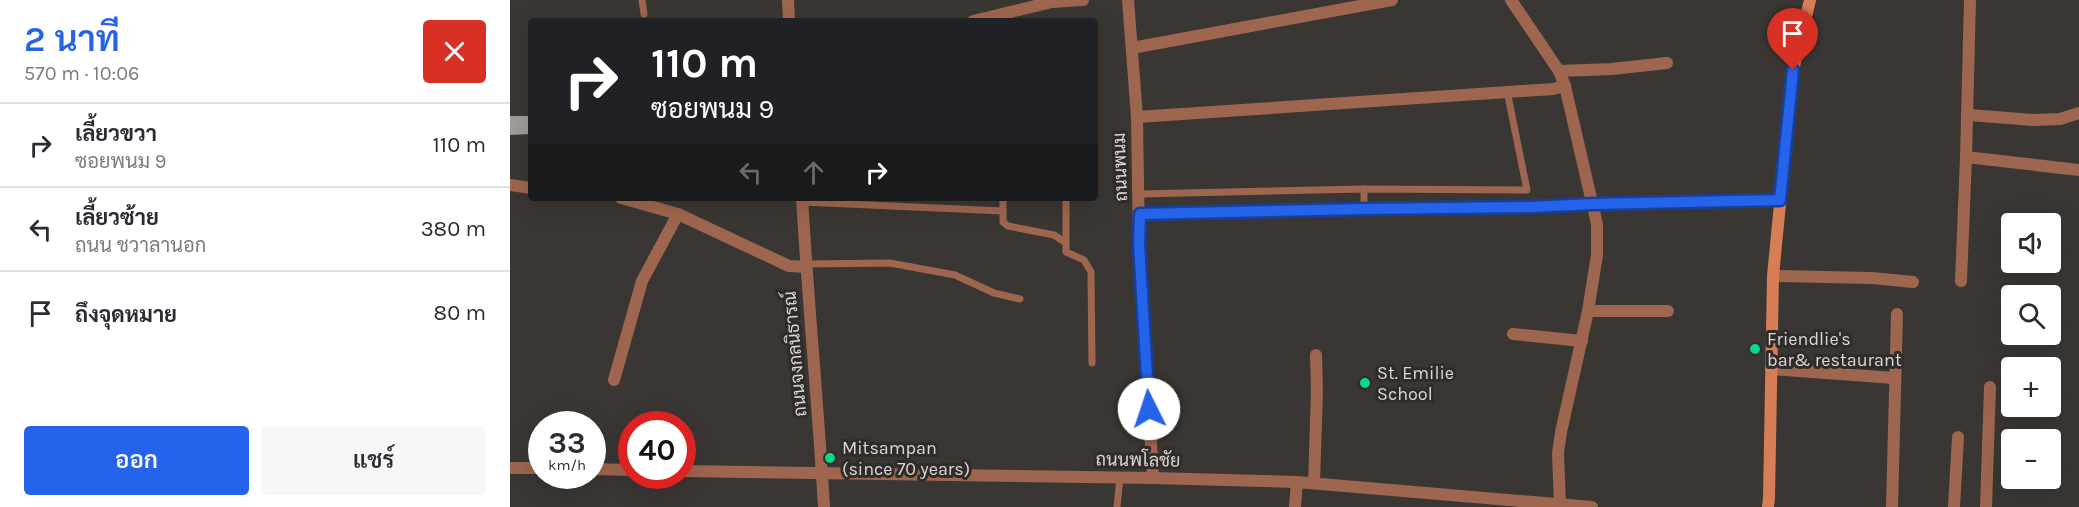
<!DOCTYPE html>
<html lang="th">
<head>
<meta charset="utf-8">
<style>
  body { margin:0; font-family:Karla,Sarabun,sans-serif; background:#f7f7f7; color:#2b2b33; height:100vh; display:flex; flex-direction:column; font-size:22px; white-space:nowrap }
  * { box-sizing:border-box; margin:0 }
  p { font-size:20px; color:#7c7c81 }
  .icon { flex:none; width:33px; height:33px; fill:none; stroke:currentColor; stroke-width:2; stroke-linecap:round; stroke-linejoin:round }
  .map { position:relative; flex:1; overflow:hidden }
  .panel { display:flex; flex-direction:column; background:#fff; width:510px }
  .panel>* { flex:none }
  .hud { position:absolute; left:18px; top:18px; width:570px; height:183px; border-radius:6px; box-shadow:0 6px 24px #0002; background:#202124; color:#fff; overflow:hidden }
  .fabs { position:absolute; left:1491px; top:213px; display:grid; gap:12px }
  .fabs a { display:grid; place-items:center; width:60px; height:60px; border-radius:6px; background:#fff; box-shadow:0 6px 24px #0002; font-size:30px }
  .speed { position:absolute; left:18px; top:411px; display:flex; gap:12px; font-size:30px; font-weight:700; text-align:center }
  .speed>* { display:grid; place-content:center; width:78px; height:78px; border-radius:50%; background:#fff; box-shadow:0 6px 24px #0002; line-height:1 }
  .speed small { font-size:15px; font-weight:400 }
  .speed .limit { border:9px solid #d22; background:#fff; color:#111 }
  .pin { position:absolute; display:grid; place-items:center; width:51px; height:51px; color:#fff; margin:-62px -26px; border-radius:50% 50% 50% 0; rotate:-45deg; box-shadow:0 0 6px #0007 }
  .pin .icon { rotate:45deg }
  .me { position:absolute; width:66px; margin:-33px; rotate:356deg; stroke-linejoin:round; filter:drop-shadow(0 0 4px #0008) }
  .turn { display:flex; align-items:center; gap:21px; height:126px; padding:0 24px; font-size:27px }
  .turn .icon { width:78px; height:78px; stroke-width:2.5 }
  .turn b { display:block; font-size:42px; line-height:51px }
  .lanes { display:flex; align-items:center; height:57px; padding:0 24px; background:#0003; justify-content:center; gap:30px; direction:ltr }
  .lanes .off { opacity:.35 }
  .round { display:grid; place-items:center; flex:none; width:63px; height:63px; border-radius:6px; background:#f7f7f7 }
  .head { display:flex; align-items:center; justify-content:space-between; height:102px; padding:0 24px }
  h1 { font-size:36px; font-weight:600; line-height:45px; color:#2563eb }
  .action { display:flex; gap:12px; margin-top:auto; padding:12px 24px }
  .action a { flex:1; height:69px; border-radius:6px; background:#2563eb; color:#fff; font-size:24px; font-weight:600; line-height:69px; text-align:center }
  .action a+a { background:#f7f7f7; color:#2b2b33 }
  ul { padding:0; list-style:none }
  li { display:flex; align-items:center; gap:18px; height:84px; padding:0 24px; border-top:2px solid #e1e1e2 }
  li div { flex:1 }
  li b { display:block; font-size:22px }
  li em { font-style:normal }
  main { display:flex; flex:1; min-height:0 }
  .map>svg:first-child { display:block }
</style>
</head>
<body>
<main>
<section class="panel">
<div class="head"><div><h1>2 นาที</h1><p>570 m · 10:06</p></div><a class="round" style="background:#d93025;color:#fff"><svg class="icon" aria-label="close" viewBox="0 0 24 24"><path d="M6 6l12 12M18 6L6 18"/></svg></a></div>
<ul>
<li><svg class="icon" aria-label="right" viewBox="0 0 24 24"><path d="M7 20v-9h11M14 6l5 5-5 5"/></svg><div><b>เลี้ยวขวา</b><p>ซอยพนม 9</p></div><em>110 m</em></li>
<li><svg class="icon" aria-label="left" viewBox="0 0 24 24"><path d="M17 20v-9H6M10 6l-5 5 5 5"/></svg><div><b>เลี้ยวซ้าย</b><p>ถนน ชวาลานอก</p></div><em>380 m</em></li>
<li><svg class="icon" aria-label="arrive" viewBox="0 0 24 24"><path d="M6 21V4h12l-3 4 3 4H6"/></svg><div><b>ถึงจุดหมาย</b></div><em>80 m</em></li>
</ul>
<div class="action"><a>ออก</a><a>แชร์</a></div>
</section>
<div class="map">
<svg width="1569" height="507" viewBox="0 0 1569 507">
  <rect width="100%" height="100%" fill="#3a3633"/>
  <path fill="#9f9d97" d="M0,116H21V134L0,135Z"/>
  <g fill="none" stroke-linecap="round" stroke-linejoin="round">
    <g stroke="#9e664e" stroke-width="7">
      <path d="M132,0L134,14"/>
      <path d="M854,189V209"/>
      <path d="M629,194L854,189L1017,190L997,91"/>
      <path d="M556,198V252L574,260L581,272L582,363"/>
      <path d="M292,202L493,211V198"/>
      <path d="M493,211V222L498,226L544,235L556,243"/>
      <path d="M295,264L380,263L445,275L484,293L510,299"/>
      <path d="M607,507L610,477"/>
    </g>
    <g stroke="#9e664e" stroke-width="12">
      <path d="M1001,0L1049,71L1055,86L1087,224V255L1078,311L1051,432L1048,453L1050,505"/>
      <path d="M1460,0L1456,157L1569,170"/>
      <path d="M463,21L542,2L573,0"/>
      <path d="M622,48L882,0"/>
      <path d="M1049,71L1102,69L1157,63"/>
      <path d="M1459,115L1523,120L1550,119L1569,113"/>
      <path d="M627,117L1043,89L1055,86"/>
      <path d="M0,185L21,188"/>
      <path d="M111,198L168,214L279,266L295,267"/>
      <path d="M630,214L854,209L1021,207L1083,204L1270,200"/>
      <path d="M1263,276L1362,278L1403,282"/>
      <path d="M1451,281L1456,157"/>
      <path d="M1078,311H1158"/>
      <path d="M1003,334L1072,341"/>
      <path d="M1261,369L1384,378"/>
      <path d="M104,380L132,281L168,214"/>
      <path d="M804,483L807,392L806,355"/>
      <path d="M785,507L787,482"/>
      <path d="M1382,507L1387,314"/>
      <path d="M1444,507L1448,437"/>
      <path d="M1476,507L1480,387"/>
    </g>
    <g stroke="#9e664e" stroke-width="12">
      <path d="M278,0L279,21"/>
      <path d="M618,0L627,117L629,245L643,478"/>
      <path d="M292,198C298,301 308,404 314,507"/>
      <path d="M0,468H32"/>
      <path d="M82,469L122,470"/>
      <path d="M172,471L643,478L787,482L1082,507"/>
    </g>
    <path stroke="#d77e57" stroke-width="12" d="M1258,507L1259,498L1263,276L1283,70L1300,0"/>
  </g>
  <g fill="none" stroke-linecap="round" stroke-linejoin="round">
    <g stroke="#184099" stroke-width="15">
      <path id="route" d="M639,409L629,245L630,214L854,209L1021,207L1083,204L1270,200L1283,70"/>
    </g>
    <use href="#route" stroke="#2563eb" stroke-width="10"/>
  </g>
  <g fill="#04d98b" stroke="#302c29" stroke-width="2">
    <circle cx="1245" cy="349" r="6"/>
    <circle cx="855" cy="383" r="6"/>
    <circle cx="320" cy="458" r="6"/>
  </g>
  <g text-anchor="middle" stroke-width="6" stroke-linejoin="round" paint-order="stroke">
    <g font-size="18" fill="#dad8d6" stroke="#302c29">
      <text transform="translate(610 167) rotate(-92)" y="6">ถนนพนม</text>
      <text transform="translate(285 354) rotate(-95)" y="6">ถนนจงกลนิธารณ์</text>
      <text transform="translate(628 460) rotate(1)" y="6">ถนนพโลชัย</text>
    </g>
    <g font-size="18" fill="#dad8d6" stroke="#302c29" text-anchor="start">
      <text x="1257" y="345">Friendlie's<tspan x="1257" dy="21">bar&amp; restaurant</tspan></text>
      <text x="867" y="379">St. Emilie<tspan x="867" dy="21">School</tspan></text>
      <text x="332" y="454">Mitsampan<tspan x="332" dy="21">(since 70 years)</tspan></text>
    </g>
  </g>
</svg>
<div class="fabs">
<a><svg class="icon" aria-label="sound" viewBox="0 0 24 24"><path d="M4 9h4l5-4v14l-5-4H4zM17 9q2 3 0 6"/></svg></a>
<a><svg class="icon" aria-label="search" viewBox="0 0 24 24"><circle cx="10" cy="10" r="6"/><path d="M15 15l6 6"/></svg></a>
<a>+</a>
<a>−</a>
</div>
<div class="speed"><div>33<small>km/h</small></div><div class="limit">40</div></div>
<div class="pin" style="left:1283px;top:70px;background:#d93025"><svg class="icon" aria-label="arrive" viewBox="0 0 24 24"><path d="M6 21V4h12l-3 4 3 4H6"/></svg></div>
<svg class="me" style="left:639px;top:409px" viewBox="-20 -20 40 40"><circle r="19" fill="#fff"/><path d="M0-13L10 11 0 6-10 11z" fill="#2563eb"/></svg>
<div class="hud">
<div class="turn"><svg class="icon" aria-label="right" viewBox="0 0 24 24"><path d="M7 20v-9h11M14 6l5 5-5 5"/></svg><div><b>110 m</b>ซอยพนม 9</div></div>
<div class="lanes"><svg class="icon off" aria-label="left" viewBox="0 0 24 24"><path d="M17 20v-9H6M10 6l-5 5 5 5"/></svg><svg class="icon off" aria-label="ahead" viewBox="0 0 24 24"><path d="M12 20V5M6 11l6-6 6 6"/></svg><svg class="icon" aria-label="right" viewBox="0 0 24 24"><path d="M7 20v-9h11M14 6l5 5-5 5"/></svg></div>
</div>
</div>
</main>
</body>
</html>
